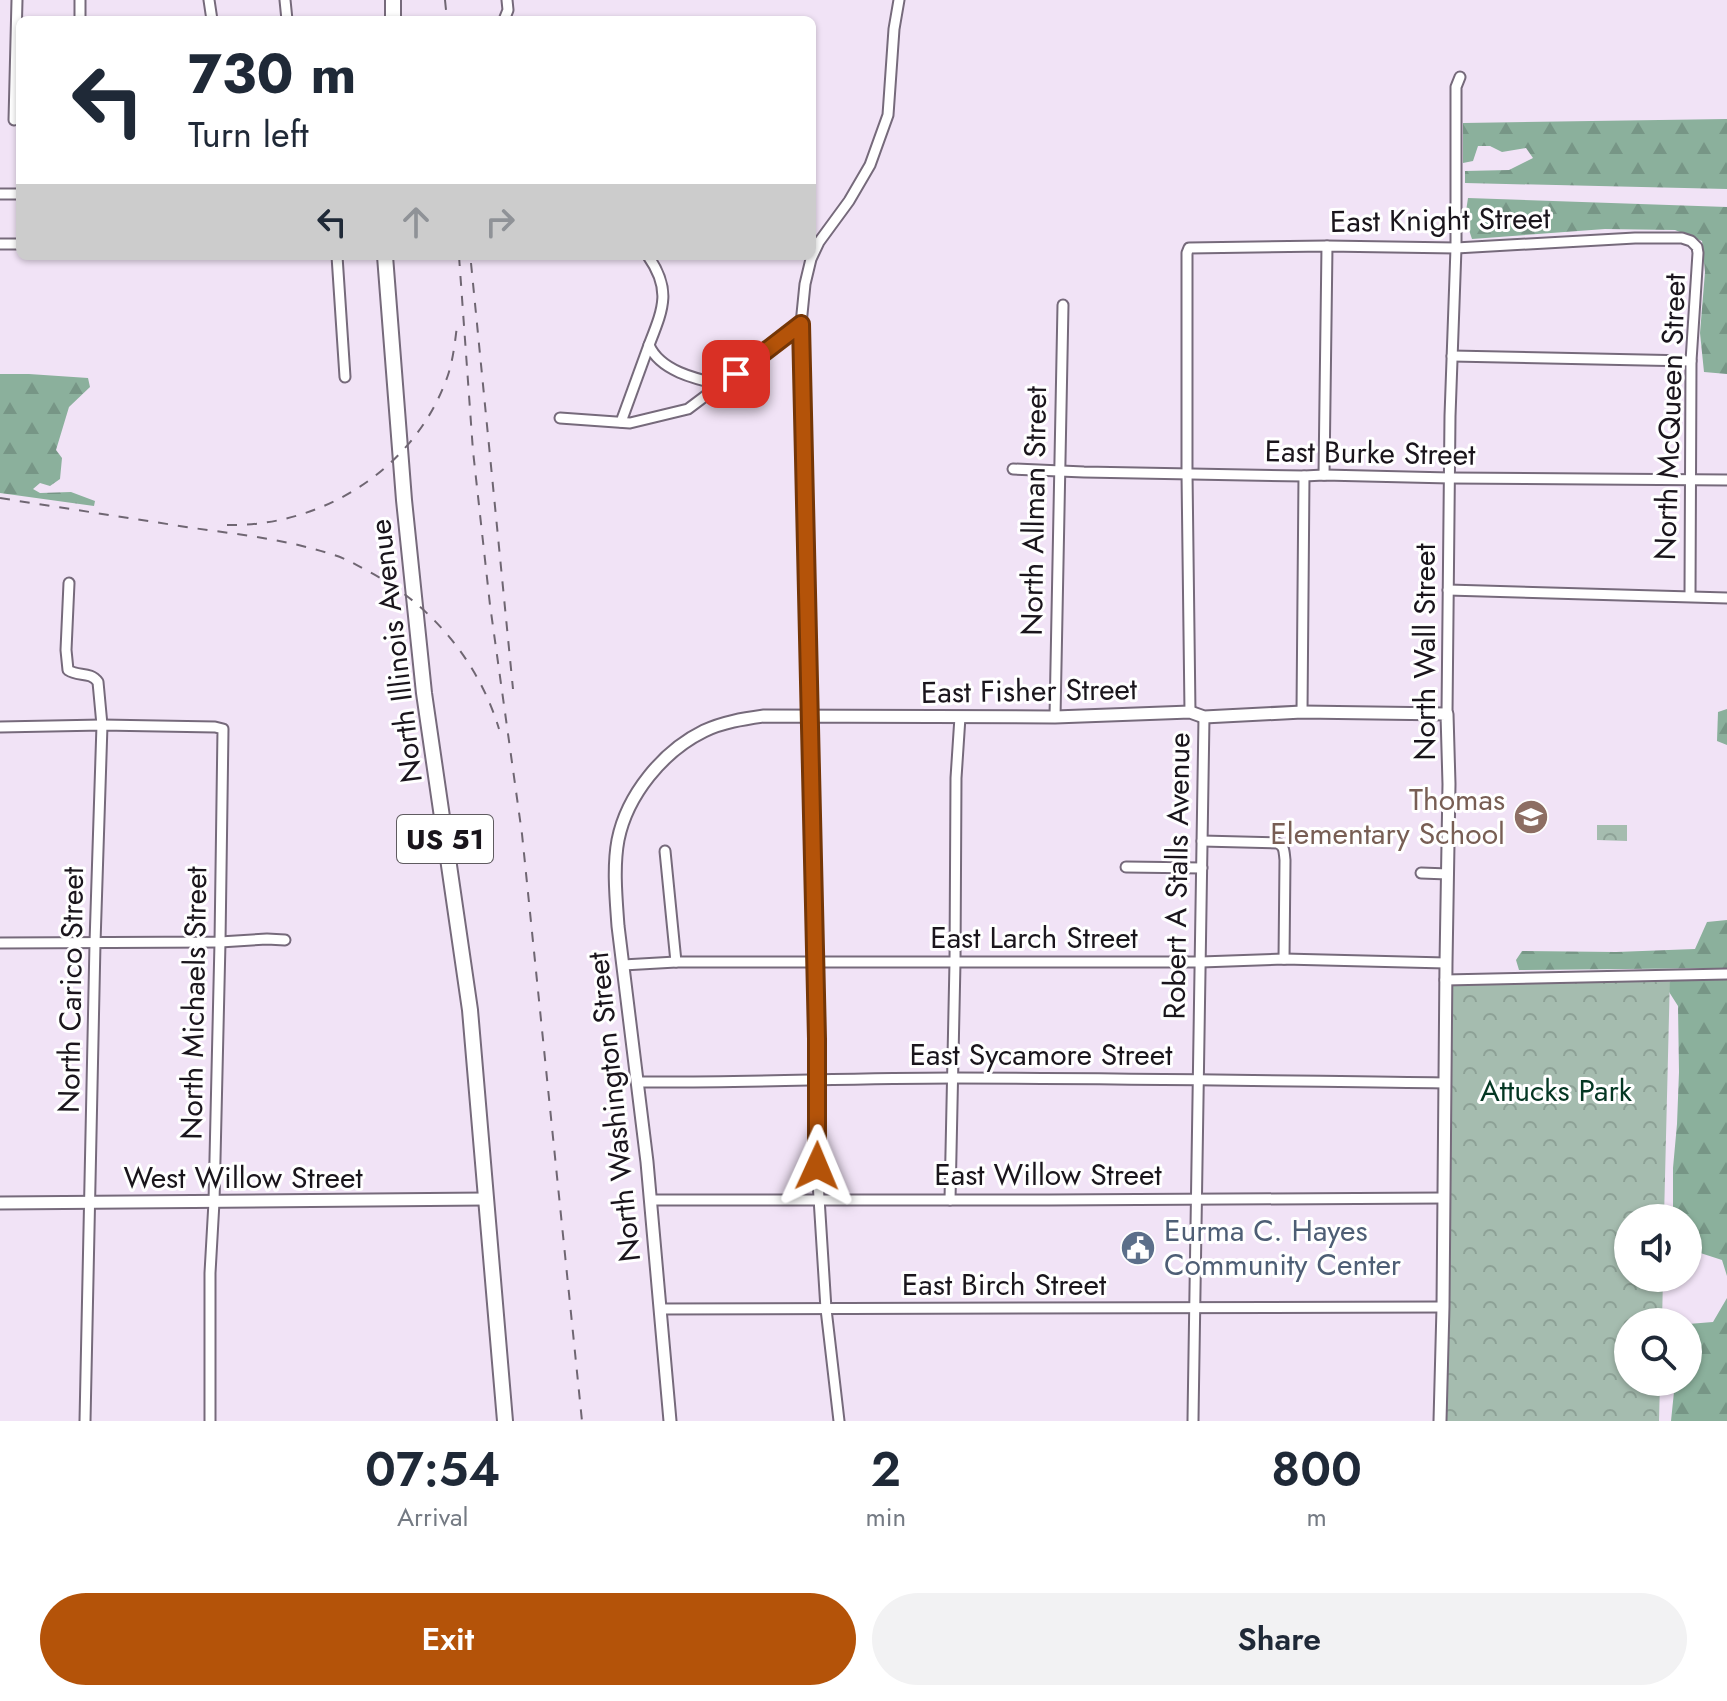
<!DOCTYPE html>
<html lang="en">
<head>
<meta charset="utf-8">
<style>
  body { margin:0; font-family:Jost,sans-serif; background:#f2f2f3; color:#1f2937; height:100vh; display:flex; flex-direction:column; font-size:30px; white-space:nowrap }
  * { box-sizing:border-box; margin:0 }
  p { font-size:26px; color:#747a83 }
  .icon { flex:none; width:44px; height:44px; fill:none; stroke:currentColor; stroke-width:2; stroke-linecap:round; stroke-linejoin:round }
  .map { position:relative; height:1421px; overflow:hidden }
  .side { display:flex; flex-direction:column; background:#fff; flex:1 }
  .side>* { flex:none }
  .hud { position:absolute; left:16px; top:16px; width:800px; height:244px; border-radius:12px; box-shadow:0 2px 6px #0004; background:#fff; color:#1f2937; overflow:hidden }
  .controls { position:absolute; left:1614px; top:1204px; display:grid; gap:16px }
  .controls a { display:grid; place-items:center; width:88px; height:88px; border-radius:50%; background:#fff; box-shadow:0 2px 6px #0004; font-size:40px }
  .pin { position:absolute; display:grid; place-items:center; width:68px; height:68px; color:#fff; margin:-34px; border-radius:16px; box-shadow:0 4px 12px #0006 }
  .me { position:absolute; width:88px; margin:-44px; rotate:1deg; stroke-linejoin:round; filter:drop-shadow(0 0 6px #0008) }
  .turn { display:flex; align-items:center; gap:28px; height:168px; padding:0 40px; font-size:36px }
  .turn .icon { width:104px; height:104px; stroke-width:2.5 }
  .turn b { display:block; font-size:56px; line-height:68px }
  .lanes { display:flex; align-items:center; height:76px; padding:0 40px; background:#0003; justify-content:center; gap:40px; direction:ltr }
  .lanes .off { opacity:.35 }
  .eta { display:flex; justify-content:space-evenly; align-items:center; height:136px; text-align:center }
  .eta b { font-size:48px; font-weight:600; line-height:56px }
  .action { display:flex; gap:16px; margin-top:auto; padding:16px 40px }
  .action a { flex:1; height:92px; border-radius:48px; background:#b45309; color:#fff; font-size:32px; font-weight:600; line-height:92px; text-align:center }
  .action a+a { background:#f2f2f3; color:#1f2937 }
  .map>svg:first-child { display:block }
</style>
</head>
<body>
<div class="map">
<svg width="1727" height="1421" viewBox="0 0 1727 1421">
  <defs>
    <pattern id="forest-firs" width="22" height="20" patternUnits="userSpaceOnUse" patternTransform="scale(2)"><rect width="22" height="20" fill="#8bb09c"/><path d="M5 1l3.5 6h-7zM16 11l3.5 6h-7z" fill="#779686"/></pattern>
    <pattern id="park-crowns" width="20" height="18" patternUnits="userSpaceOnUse" patternTransform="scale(2)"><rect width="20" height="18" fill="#a5bcaf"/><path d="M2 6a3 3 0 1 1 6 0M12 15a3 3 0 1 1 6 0" fill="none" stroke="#8da196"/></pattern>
  </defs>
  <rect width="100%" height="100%" fill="#f1e3f6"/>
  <g fill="url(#forest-firs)">
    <path d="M1727,119V189L1465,183V171L1509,170L1533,158L1526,148L1502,152L1490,146H1478L1473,161L1463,163V123Z"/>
    <path d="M1468,198L1727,207V374L1704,372L1700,333L1705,272L1702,241L1675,230L1605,229L1472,239L1465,218Z"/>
    <path d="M0,374H29L88,378L90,387L69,407L56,450L62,458L60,479L50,486L40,483L33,489L40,493L71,492L95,501L94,506L0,493Z"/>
    <path d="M1727,709V745L1717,741L1718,712Z"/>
    <path d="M1727,920V968L1519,970L1516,960L1522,951L1616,952L1695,949L1707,922Z"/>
    <path d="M1678,978H1727V1276L1722,1260L1688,1249V1218H1673V1168L1677,1124L1679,1072L1678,1006L1664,984Z"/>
    <path d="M1727,1298V1421H1671L1675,1382H1688V1324L1713,1322Z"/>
  </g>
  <g fill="url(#park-crowns)">
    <path d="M1597,825H1627V841L1597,840Z"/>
    <path d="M1670,975L1664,1218H1628V1278H1663L1662,1322H1628V1382H1660L1659,1421H1439L1445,980Z"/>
  </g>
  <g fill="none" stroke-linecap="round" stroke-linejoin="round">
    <g stroke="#766a7b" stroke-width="13">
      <g id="minor">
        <path d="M209,0L212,20"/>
        <path d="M285,0L287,20"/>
        <path d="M80,20V0"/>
        <path d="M504,20L508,10L507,0"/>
        <path d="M14,120L17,0"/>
        <path d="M0,194H20"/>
        <path d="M0,244H20"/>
        <path d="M337,256L345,377"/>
        <path d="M648,256C672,290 663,309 649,345C660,371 696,379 722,385"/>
        <path d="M1452,356L1691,361"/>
        <path d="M560,418L630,423L688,409L801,324"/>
        <path d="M621,422L649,345"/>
        <path d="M1013,469L1084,472L1304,476L1324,475L1450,478L1727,480"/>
        <path d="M1324,475L1327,246"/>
        <path d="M69,583L66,650L68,670C78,677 90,671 98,682L102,725L95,943L85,1421"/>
        <path d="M1448,590L1727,598"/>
        <path d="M1190,712L1187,473V253L1189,248L1327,246L1456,248L1635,238H1682L1691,241L1697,247L1698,253L1691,361L1690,596"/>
        <path d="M1302,712L1304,476"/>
        <path d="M1447,714L1450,416L1456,248V87L1460,77"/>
        <path d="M1055,717L1063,305"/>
        <path d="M0,727L102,725L215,727L223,729L220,942L214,1202L210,1273V1421"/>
        <path d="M1202,841L1277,843C1285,846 1284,852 1285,860L1284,959"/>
        <path d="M665,851L676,962"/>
        <path d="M1126,867L1202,868"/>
        <path d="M1421,873L1448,874"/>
        <path d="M0,943L220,942L267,939L285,940"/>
        <path d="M623,965L676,962H1201L1284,959L1446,963"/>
        <path d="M1445,980L1727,974"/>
        <path d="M637,1082C742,1083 848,1078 953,1078C1117,1078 1280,1081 1444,1083"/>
        <path d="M651,1200H1049L1444,1198"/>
        <path d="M950,1200L955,962L956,778L960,717"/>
        <path d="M660,1309L1443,1307"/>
        <path d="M839,1421L826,1309L817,1166V1039L801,324L805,284L811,259L819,242L849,201L870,165L888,115L894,29L899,0"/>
        <path d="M1193,1421C1196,1186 1201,951 1204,717"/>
      </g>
    </g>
    <g stroke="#766a7b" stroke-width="15">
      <g id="tertiary">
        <path d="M0,1203L486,1199"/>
        <path d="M670,1421L647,1162L618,926C616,898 613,867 618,840C627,795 663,751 704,731C723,722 743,719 764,716L1055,717L1190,712L1204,717L1302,712L1447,714L1449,784L1446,963L1443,1307L1440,1421"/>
      </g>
    </g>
    <g stroke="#766a7b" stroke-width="18">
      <g id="primary">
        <path d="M393,20V0"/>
        <path d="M385,256L404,500L424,693L470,1010L505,1421"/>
      </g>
    </g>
    <use href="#minor" stroke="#fff" stroke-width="9"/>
    <use href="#tertiary" stroke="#fff" stroke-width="11"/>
    <use href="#primary" stroke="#fff" stroke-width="14"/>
    <g stroke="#6f6672" stroke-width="2" stroke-dasharray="10 10" stroke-linecap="butt">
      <path d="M445,0L447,20"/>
      <path d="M459,256L473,451L490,605L522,834L582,1421"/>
      <path d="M471,263L513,689"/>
      <path d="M0,498C62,508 124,517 186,527C235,534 286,539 334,555C344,558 353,563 362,568C427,600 478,659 499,729"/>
      <path d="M227,525C323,527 416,468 448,375C453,360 455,342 457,326"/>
    </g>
  </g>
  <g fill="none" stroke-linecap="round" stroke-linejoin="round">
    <g stroke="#753606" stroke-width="20">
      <path id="route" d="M736,374L801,324L817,1039V1166"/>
    </g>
    <use href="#route" stroke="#b45309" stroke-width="14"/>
  </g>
  <defs>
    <g id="school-disc" transform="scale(1.8)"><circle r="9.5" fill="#8d6e63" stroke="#fff"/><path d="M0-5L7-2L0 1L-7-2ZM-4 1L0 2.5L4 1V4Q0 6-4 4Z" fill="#fff"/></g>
    <g id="civic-disc" transform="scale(1.8)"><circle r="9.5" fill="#5c6f8a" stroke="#fff"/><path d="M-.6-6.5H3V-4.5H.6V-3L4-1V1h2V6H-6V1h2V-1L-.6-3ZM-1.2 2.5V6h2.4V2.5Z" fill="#fff"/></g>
  </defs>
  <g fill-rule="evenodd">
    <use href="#school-disc" x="1531" y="817"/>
    <use href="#civic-disc" x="1138" y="1248"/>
  </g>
  <g text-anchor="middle" stroke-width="6" stroke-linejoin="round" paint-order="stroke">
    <rect fill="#fff" stroke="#5f5b60" stroke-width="2" x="397" y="815" width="96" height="48" rx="6"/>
    <g font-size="28" font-weight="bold" fill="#1a151c">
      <text x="445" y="849">US 51</text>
    </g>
    <g font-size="30" fill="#1a151c" stroke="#fff">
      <text transform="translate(1440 220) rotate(-1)" y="10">East Knight Street</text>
      <text transform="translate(1670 417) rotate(-88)" y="10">North McQueen Street</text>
      <text transform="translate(1370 453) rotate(1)" y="10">East Burke Street</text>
      <text transform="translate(1034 511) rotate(-89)" y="10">North Allman Street</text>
      <text transform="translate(396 651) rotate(-97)" y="10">North Illinois Avenue</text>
      <text transform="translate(1425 652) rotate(-90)" y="10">North Wall Street</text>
      <text transform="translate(1029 691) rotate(-1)" y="10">East Fisher Street</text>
      <text transform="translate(1177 876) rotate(-89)" y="10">Robert A Stalls Avenue</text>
      <text x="1034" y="948">East Larch Street</text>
      <text transform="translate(71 990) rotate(-89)" y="10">North Carico Street</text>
      <text transform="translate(194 1003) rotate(-89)" y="10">North Michaels Street</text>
      <text x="1041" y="1065">East Sycamore Street</text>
      <text transform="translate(614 1107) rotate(-96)" y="10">North Washington Street</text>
      <text x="1048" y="1185">East Willow Street</text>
      <text x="243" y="1188">West Willow Street</text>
      <text x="1004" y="1295">East Birch Street</text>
    </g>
    <g font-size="30" fill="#785e54" stroke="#fff" text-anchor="end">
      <text x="1505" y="810">Thomas<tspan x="1505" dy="34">Elementary School</tspan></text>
    </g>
    <g font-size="30" fill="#043723" stroke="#fff">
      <text x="1556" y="1101">Attucks Park</text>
    </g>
    <g font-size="30" fill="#4e5e75" stroke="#fff" text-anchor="start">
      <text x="1164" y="1241">Eurma C. Hayes<tspan x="1164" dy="34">Community Center</tspan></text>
    </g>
  </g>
</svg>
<div class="controls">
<a><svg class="icon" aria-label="sound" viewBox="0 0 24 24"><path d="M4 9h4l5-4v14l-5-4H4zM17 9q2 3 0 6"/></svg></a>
<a><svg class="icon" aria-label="search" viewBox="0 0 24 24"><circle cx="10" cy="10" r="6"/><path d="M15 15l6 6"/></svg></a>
</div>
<div class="pin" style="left:736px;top:374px;background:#d93025"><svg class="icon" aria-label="arrive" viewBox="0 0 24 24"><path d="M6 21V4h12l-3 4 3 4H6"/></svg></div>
<svg class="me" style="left:817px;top:1166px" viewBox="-20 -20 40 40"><path d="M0-17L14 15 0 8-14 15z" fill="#b45309" stroke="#fff" stroke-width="4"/></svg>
<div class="hud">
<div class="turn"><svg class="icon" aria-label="left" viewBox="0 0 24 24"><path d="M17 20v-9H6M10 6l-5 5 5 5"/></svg><div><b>730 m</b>Turn left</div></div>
<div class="lanes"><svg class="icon" aria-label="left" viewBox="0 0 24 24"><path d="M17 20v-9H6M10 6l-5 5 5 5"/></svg><svg class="icon off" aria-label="ahead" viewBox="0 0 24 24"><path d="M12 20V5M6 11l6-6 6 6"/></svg><svg class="icon off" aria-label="right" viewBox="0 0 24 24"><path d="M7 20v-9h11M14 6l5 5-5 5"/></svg></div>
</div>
</div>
<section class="side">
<div class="eta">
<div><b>07:54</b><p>Arrival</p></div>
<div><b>2</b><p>min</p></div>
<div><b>800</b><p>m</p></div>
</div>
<div class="action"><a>Exit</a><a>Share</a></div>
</section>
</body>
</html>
